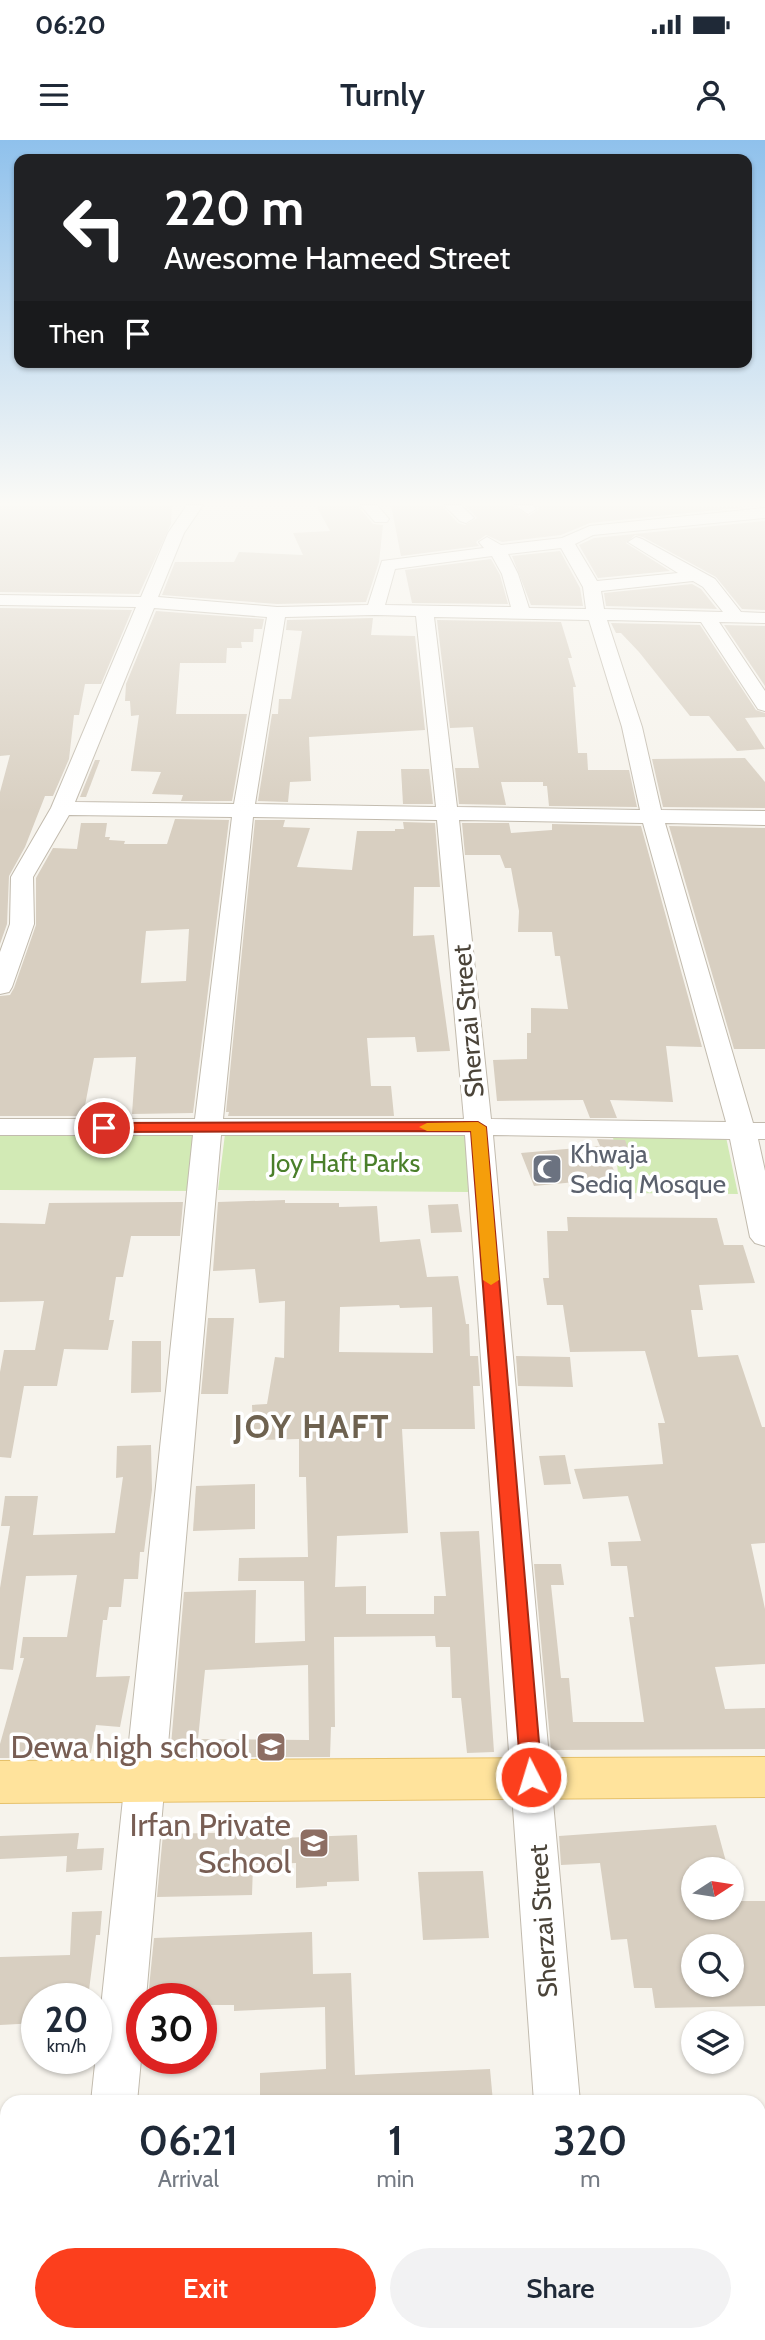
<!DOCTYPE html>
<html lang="en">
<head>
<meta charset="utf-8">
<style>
  body { margin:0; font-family:Cabin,sans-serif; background:#f2f2f3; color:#1f2937; height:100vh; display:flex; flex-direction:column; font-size:26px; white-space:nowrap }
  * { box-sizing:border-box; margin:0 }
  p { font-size:23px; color:#747a83 }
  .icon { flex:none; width:38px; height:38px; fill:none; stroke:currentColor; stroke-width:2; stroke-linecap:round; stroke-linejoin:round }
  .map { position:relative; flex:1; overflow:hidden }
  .side { position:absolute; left:0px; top:1955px; width:766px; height:247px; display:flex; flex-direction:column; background:#fff; border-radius:21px 21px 0 0; box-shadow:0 2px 5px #0004 }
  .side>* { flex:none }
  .top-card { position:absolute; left:14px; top:14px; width:738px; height:214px; border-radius:14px; box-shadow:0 2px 5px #0004; background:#202124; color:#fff; overflow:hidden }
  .needle { width:46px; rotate:78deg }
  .controls { position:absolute; left:681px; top:1717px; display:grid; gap:14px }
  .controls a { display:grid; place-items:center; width:63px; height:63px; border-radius:50%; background:#fff; box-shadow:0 2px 5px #0004; font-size:35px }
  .speed { position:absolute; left:21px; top:1843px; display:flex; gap:14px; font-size:35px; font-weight:700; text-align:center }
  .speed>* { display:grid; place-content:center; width:91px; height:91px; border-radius:50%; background:#fff; box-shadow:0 2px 5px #0004; line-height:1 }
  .speed small { font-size:18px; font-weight:400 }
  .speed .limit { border:10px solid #d22; background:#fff; color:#111 }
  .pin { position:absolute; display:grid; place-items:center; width:60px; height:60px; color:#fff; margin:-30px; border:4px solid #fff; border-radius:50%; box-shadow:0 2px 7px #0007 }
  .me { position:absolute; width:77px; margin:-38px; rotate:355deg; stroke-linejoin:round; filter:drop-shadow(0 0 5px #0008) }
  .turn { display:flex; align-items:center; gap:24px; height:147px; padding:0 35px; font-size:32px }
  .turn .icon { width:91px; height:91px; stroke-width:2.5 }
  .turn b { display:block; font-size:49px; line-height:60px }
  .then { display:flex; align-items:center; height:66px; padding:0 35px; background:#0003; gap:14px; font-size:26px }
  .eta { display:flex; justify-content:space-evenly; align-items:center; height:119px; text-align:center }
  .eta b { font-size:42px; font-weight:600; line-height:49px }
  .cta { display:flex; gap:14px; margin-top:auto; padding:14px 35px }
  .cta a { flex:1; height:80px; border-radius:42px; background:#fc3f1d; color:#fff; font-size:28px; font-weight:600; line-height:80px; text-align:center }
  .cta a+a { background:#f2f2f3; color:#1f2937 }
  .status { display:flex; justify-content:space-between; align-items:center; height:49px; padding:0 35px; background:#fff; direction:ltr }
  .status svg { height:19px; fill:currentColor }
  header { display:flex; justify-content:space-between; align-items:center; height:91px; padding:0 35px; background:#fff; font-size:32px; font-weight:600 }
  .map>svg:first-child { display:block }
</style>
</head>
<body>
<div class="status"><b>06:20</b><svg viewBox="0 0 49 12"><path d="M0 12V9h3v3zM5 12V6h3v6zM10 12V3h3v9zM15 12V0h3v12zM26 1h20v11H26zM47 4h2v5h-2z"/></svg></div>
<header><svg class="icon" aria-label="menu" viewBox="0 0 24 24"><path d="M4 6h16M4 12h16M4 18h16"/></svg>Turnly<svg class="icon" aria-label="person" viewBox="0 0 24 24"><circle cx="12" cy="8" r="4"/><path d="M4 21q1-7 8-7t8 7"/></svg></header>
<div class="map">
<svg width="765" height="2200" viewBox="0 0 765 2200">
  <rect width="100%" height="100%" fill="#f6f3ec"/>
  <g fill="#d2eab5">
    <path d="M0,994H208L201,1051L0,1050Z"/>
    <path d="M225,994L467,996L468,1052L218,1050Z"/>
    <path d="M613,997H726L738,1054L621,1053Z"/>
  </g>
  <g fill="#d8cfc1" fill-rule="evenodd">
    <path d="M0,365H172L171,384L139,454L0,452Z"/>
    <path d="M316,365H357L373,384L383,385L379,422L366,462L277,464L162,455L175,422H234L239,412L303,415L293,393L330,391Z"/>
    <path d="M391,365H441L458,383L465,385L477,378L465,365H512L529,376L539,369L536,365L747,367L590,383L561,395L502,402L486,395L476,402L479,406L401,416Z"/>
    <path d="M765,381V470L742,469L716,437L643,397L635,395L626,403L670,431L598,438L579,405L594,398Z"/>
    <path d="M560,411L580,448L583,466L531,465L512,416Z"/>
    <path d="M491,419L500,435L508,464L412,463L405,430Z"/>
    <path d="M692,444L701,449L717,469L606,466L604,453Z"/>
    <path d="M0,468L132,470L101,544H85L79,575H74L69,619L53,656H45L25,707L9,736L7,784L0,804V652L10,615L0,616Z"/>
    <path d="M156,471L264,479L262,489H254L253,502H241L242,508H227L226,523H180L176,574H247L232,661H181L183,655L152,654L161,632L131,631L139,575L131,576L130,561H125L126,544Z"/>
    <path d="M373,478L371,495L415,496L425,590L309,597L311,641L290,642L288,662L258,661L272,574H278L279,559H291L302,491L286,490L287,480Z"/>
    <path d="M437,480L561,482L572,518H568L576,547H573L578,613H587L588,630H629L637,667L549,666L547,646H543V642H501L506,665L459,664L455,628H479L473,587L450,588Z"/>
    <path d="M611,483L700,485L756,570L765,573V577L745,578L765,609L737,611L709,576H690L639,512L621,493H616Z"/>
    <path d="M724,485L765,486V546Z"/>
    <path d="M745,618L765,642V668L663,667L652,619Z"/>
    <path d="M95,620H100L86,657H80Z"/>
    <path d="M401,629H429L433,664H403Z"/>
    <path d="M175,679L229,680L193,973L132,974L136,917L94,918L83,976H0V856L10,855L14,848L36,785V738L53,708L77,709L81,683H107L105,697H110L109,700L125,701L124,704H167ZM189,789L186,841L141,843L146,791Z"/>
    <path d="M255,680H285L283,687L310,688L297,727L352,730L357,691H395V689H404L403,682L435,683L440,747H414L413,796L434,795L450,911L417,912L415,897L367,898L371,946H391L394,976H228L229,972H226Z"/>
    <path d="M462,683H509L511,693L552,690V684L641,686L702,907L666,906L673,962L610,960L617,978H590L583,960L497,961L493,920L527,919V893H531V868L568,869L560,816H555L552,792H518L519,771L511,728H505L500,715H465Z"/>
    <path d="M669,686L765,688V909H734Z"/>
    <path d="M597,999L625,1000L633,1021H610L617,1038L534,1046L521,1013L600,1006Z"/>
    <path d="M285,1060V1063H339V1067L377,1066L380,1102L420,1099L427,1137L458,1136L466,1184H469L470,1216H478L480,1246H473L475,1289H402L408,1393L337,1396L335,1447L366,1446V1474H434V1456H446L440,1392L479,1391L494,1612L467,1613L461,1558H452L450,1507H436L435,1496L334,1497L335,1587H331L330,1617H170L184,1452L256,1450L255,1503L305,1501L304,1441H238L239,1418L308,1417L306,1337H299V1299L261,1300L260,1289H253L252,1265L267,1264L275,1217L284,1218L285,1161L259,1163L255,1129L213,1131L218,1062ZM399,1165L400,1168L432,1167L433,1213L339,1212L340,1167ZM308,1525L309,1600L198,1599L205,1530Z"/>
    <path d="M183,1062L180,1096H131L123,1137H116L109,1180H114L108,1210L64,1209L57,1246H24L11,1318L0,1317V1232L4,1210H35L44,1161L0,1162V1083L45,1084L49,1063Z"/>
    <path d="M458,1064L462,1092L431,1093L428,1065Z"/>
    <path d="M567,1077L717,1078L724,1105H743L755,1143L699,1145L703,1170H691L698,1217L738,1215L762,1287H765V1403L751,1404L765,1469V1524L715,1527L725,1569L765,1568V1609L551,1610L534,1424H561L564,1445H551L561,1538H569L573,1582H644L629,1477H634L627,1426H611L608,1402L641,1401L628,1356L583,1359L574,1329L663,1324L658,1283H665L645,1211L570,1212L563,1165H547L543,1138H549L547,1091H568Z"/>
    <path d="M208,1178H234L228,1254H201Z"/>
    <path d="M132,1201H161V1252L131,1253Z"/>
    <path d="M516,1216L570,1217L573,1247L518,1246Z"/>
    <path d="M151,1305L152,1350L144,1412H140L138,1439H124L121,1467H109L107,1480H103L96,1537L130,1536L120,1587L96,1585L90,1618H0V1604L24,1518H20L23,1497H67L77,1435L26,1436L13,1530L0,1529V1448L10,1386H1L5,1356H38L33,1395L115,1393L123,1337L116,1338L117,1306Z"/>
    <path d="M565,1315L571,1344L544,1345L539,1316Z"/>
    <path d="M255,1344V1389L193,1391L196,1346Z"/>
    <path d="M716,1685L728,1729H693V1768H732V1742L736,1761H765V1866L655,1868L652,1848H634L627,1799L611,1800L600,1723L561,1725L559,1696ZM693,1806H732V1844H693Z"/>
    <path d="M254,1692V1699L357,1695L359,1741L327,1742V1746L296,1748V1723L253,1725L252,1755L157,1757L163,1694Z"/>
    <path d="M79,1693L77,1709L104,1708L102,1730L66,1732L67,1716L0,1719V1696Z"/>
    <path d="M483,1731L489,1798L423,1800L418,1732Z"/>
    <path d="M102,1771L100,1795H96L88,1858H37V1883L0,1885V1817L70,1815L72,1772Z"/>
    <path d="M312,1792L313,1834L351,1833L355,1935L490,1929L493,1962H260V1933L326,1929L325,1867L234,1871V1865H201V1858H148L154,1798Z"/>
  </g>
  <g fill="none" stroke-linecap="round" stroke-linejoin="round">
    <g stroke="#c2bbae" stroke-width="2">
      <g id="minor">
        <path d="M187,365H203L184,393L158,457L277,467L368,465L382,421L484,408L479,402L487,397L501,405L562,398L590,386L765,368V378L593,395L575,404L597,441L678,433L628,402L636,397L642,399L715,439L741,472L765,473V483L719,482L765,551V571L758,569L701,482L607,480L642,587L661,670L765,671V685L665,683L753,983H765V999H758L765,1031V1106L755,1103L750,1097L730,999L493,995L580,1962H534L465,995H221L146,1858H142V1909L137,1962H91L193,995H0V979H195L232,677L69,675L33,737L34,784L12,847L9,852L0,854V812L10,784L11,737L51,668L136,467L0,465V455L141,457L168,393ZM561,408L583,447L586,469L529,468L518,434L508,414ZM492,416L502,434L511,467L385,465L395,429ZM693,441L703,447L723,472L604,469L601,451ZM154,468L267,477L234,664L75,662ZM375,475L416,476L436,667L255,664L285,477ZM434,477L589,480L622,587L640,670L457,667ZM253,677L437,680L464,979H223ZM459,680L643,683L726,982L491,979Z"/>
        <path d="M360,365H377L389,379L387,382H375Z"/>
        <path d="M444,365H461L474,378L466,383L460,381Z"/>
        <path d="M515,365H533L536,369L528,374Z"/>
        <path d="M65,2194H115L114,2200H64Z"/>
        <rect x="550" y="2194" width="50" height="6"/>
      </g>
    </g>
    <g stroke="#e6c16a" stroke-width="2">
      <path id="major" d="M765,1617V1657L0,1663V1621Z"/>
    </g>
    <use href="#minor" fill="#fff" fill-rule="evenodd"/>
    <use href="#major" fill="#ffe39c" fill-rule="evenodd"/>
  </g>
  <linearGradient id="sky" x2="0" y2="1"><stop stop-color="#8fc1ec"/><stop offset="0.54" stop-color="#fbfaf6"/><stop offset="1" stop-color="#fbfaf6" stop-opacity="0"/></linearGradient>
  <rect width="765" height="673" fill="url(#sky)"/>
  <path fill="#fc3f1d" stroke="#a42913" stroke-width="2" d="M478,982L486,987L542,1637L539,1643L531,1645L524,1643L521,1637L471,991L104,992L97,988L104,983Z"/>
  <path fill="#f59e0b" d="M478,982L486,987L499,1140L491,1145L483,1140L471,991H427L419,987L427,983Z"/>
  <defs>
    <g id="mosque-square" transform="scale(1.575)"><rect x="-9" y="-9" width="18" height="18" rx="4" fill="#6b7280" stroke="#fff"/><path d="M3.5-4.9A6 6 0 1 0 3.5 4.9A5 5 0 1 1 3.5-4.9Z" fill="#fff"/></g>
    <g id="school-square" transform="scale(1.575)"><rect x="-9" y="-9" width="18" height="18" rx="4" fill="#8d6e63" stroke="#fff"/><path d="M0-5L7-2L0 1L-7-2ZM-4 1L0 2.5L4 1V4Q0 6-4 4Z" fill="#fff"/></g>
  </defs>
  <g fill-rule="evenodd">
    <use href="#mosque-square" x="547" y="1029"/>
    <use href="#school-square" x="271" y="1607"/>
    <use href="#school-square" x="314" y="1703"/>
  </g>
  <g text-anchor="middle" stroke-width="7" stroke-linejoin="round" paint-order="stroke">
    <g font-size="26" fill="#4b4439" stroke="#fff">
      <text transform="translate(468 881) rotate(-95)" y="9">Sherzai Street</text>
      <text transform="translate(543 1781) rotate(-94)" y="9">Sherzai Street</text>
    </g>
    <g font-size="26" fill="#5b616d" stroke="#fff" text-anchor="start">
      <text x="570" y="1023">Khwaja<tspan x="570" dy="30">Sediq Mosque</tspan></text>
    </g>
    <g font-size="26" fill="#4a7f2a" stroke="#fff">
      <text x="345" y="1032">Joy Haft Parks</text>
    </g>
    <g font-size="32" fill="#785e54" stroke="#fff" text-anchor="end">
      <text x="248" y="1618">Dewa high school</text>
      <text x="291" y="1696">Irfan Private<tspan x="291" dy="37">School</tspan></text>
    </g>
    <g font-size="33" font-weight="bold" letter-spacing="2" fill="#6e6250" stroke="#fff">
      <text x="312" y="1298">JOY HAFT</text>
    </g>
  </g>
</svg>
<div class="controls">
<a><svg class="needle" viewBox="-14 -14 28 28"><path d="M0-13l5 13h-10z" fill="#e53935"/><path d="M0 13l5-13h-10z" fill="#747a83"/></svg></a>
<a><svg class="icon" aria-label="search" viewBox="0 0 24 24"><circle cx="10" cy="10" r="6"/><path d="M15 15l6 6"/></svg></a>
<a><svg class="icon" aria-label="layers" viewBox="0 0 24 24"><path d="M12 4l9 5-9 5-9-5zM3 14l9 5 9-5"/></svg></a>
</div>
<div class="speed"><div>20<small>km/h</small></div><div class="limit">30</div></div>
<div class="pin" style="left:104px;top:988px;background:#d93025"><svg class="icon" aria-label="arrive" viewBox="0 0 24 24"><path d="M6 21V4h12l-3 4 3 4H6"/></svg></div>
<svg class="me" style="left:531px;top:1637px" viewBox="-20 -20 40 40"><circle r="17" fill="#fc3f1d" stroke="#fff" stroke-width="3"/><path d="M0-11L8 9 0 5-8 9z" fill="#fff"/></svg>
<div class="top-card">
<div class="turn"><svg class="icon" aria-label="left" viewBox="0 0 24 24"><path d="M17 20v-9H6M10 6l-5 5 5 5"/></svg><div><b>220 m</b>Awesome Hameed Street</div></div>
<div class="then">Then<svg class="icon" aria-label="arrive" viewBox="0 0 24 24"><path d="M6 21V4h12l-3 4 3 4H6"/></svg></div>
</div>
<section class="side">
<div class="eta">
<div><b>06:21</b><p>Arrival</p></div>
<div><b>1</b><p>min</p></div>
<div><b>320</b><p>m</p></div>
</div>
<div class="cta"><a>Exit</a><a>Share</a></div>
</section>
</div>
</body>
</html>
